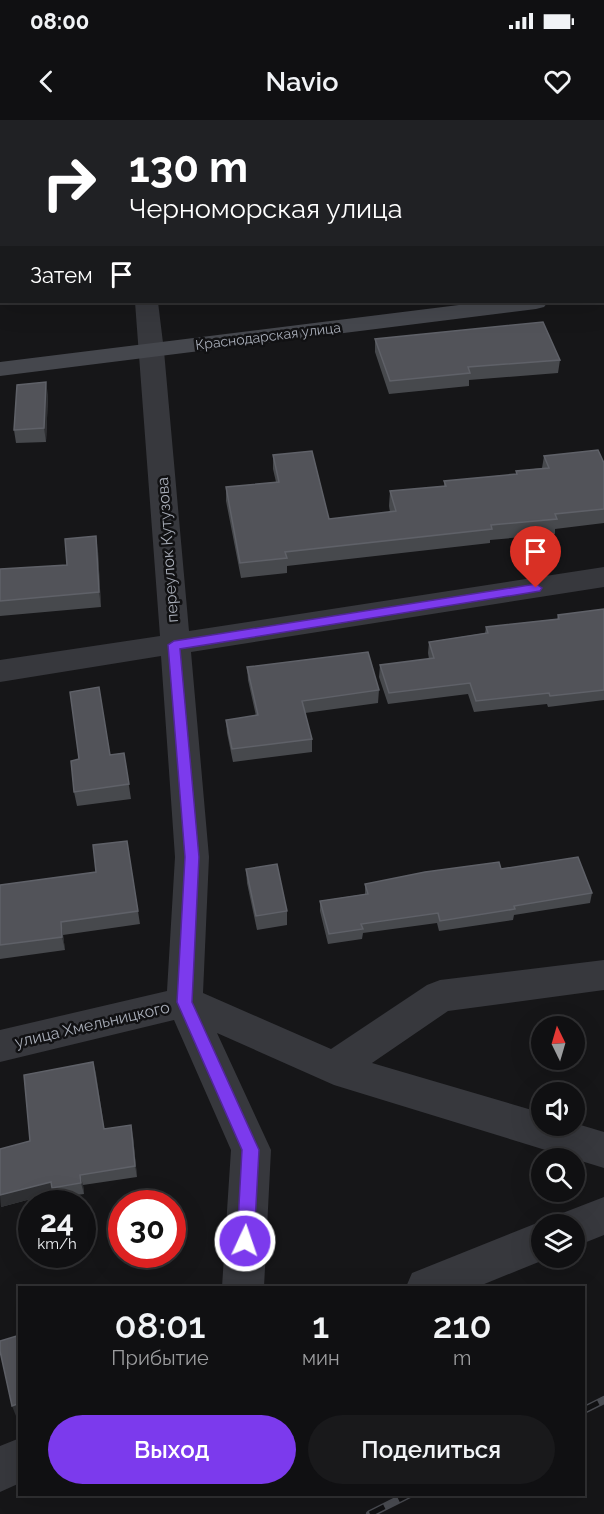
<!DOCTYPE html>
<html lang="ru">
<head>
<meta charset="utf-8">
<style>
  body { margin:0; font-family:Raleway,sans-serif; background:#19191b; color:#f1f3f6; height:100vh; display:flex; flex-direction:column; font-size:22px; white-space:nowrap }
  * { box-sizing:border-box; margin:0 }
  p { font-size:20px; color:#9c9d9f }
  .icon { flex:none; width:33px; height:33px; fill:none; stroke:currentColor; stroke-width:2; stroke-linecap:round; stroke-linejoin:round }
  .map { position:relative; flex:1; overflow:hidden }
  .panel { position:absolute; left:18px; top:1166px; width:567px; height:210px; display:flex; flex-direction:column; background:#101012; border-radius:0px; box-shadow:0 6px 24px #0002,0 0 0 2px #303032 }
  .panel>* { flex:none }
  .guide { position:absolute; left:0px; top:0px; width:604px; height:183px; box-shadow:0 6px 24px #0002,0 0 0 2px #303032; background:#202124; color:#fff; overflow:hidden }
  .needle { width:39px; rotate:355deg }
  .tools { position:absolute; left:531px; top:896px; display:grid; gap:12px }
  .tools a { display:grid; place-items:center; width:54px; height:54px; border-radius:50%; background:#101012; box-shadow:0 6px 24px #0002,0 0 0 2px #303032; font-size:30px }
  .speed { position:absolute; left:18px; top:1070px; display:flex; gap:12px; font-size:30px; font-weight:700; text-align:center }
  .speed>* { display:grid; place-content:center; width:78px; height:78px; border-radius:50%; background:#101012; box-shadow:0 6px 24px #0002,0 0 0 2px #303032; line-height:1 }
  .speed small { font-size:15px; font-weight:400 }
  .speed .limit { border:9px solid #d22; background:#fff; color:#111 }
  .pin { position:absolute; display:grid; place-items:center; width:51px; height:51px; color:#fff; margin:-62px -26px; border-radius:50% 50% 50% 0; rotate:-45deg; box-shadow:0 0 6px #0007 }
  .pin .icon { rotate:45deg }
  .me { position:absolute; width:66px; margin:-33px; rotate:3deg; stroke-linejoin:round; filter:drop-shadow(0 0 4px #0008) }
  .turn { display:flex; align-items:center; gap:21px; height:126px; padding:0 30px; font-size:27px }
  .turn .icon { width:78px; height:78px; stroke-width:2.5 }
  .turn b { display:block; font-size:42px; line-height:51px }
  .then { display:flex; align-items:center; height:57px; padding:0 30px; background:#0003; gap:12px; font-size:22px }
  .eta { display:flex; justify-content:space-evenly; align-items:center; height:102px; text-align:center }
  .eta b { font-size:36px; font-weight:600; line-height:42px }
  .primary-button { display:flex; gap:12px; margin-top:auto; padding:12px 30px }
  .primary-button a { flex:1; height:69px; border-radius:36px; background:#7c3aed; color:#fff; font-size:24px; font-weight:600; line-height:69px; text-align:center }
  .primary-button a+a { background:#19191b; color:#f1f3f6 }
  .status { display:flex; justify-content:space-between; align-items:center; height:42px; padding:0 30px; background:#101012; direction:ltr }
  .status svg { height:16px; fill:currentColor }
  header { display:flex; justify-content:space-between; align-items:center; height:78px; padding:0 30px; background:#101012; font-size:27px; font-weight:600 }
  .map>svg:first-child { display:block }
</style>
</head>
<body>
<div class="status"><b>08:00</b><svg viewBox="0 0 49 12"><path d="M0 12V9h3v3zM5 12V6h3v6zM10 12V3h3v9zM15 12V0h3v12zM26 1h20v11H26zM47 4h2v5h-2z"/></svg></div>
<header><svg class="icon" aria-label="back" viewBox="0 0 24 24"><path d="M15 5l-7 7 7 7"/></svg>Navio<svg class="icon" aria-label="heart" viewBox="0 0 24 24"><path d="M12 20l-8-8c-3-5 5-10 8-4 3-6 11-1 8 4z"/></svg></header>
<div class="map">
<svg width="604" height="1394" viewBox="0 0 604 1394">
  <rect width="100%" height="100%" fill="#161618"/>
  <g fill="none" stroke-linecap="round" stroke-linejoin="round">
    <g fill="#37383d" fill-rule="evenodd">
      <rect x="118" y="0" width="20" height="2"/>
      <path d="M135,182H158L164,231L189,511L604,447V467L191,532L209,737L203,873L331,929L427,865L440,860L604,840V870L448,891L372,943L542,993V1005H574V1003L604,1012V1048L334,965L217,913L271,1030L264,1167H222L231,1030L174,900L0,942V910L167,871L175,737L161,536L0,562V540L160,516Z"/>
      <path d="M604,1077V1115L574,1127V1104H555L560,1094Z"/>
      <path d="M542,1101L549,1104H542V1137H551L477,1167H406L412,1153Z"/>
      <path d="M20,1318V1363L0,1372V1326Z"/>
    </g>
    <g fill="#45474d" fill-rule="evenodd">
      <rect x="603" y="166" width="1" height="14"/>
      <path d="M483,182H548L544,187L536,189L0,256V242Z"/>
    </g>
    <g stroke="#4a4c52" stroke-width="8">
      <g id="rail">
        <path d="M584,1290L604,1280"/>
        <path d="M370,1394L410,1374"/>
      </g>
    </g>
    <use href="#rail" stroke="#111113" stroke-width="5" stroke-dasharray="16" stroke-linecap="butt"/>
  </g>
  <g fill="#47494d">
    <path d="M400,0H604V131L603,129V2H400Z"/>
    <path d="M2,41V108H0V42Z"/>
    <path d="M375,219L560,240L558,253L469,260V266L389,274L375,232Z"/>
    <path d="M48,275L46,322L16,323L14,310Z"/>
    <path d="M273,335L329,399L390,392L389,386L390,371L444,366V361L516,354V351L542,348L544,336L604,343V403L555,409V414L490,420V423L287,446V453L241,458L226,381V367L276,362L273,349Z"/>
    <path d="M98,431L101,487L0,496V449L67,445Z"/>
    <path d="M604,489V580L548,587L547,584L474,592L468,574L388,584L379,557L380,545L429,539L428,533L429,522L485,513L486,507L557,499L558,495Z"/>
    <path d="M247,547L379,570L378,583L305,593L312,619V632L233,642L227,613L226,600L256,596L248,560Z"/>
    <path d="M124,633L131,679L77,686L74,672L110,635Z"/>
    <path d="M127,721L140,804L63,815L65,830L0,839V765L96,752Z"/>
    <path d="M246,749L287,791V805L257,810L247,763Z"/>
    <path d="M501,749L592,773L590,783L514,795L513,800L439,811L437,803L363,813L362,819L328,824L320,791V781L365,774V764Z"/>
    <path d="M93,942L104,1009L133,1016L137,1057L83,1065L84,1074L55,1078L53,1073L1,1087L0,1029L30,1021Z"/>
  </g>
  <g fill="#2f3033">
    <path d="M0,28L2,37V40L0,41Z"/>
    <path d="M46,262L48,275L46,322L44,308Z"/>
    <path d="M96,416L98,431L101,487L99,472Z"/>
    <path d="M61,802L63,815L65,830L62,817Z"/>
    <path d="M93,942L96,953L106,1020L104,1009Z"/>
    <path d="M131,1005L133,1016L137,1057L135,1046Z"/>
    <path d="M80,1055L83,1065L84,1074L81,1063Z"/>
    <path d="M51,1062L53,1073L1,1087L0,1075Z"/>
    <path d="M20,1283V1295L16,1296L12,1286Z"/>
  </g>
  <g fill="#525359" stroke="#5f6168" stroke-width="1.5">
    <path d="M0,0H84V2H2V28L0,27Z"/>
    <path d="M240,0H313L314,2H240Z"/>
    <path d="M404,0H604V114L603,112V2H404Z"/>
    <path d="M2,41V94L0,95V42Z"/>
    <path d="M543,202L560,240L468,247L470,253L390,261L375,219Z"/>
    <path d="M46,262L44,308L14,310L17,265Z"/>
    <path d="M598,330L604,343V389L555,394L557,399L491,405L492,409L285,432L287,438L240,443L226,367L279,362L273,335L312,331L329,399L396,391L390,371L446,366L444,361L517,354L516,351L549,348L544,336Z"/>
    <path d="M96,416L99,472L0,481V449L67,445L65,419Z"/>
    <path d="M604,489V570L550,576L549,573L476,581L470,563L389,573L380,545L434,538L429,522L488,513L486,507L559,499L558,495Z"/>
    <path d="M368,532L379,570L302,581L312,619L232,629L226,600L258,595L247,547Z"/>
    <path d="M99,567L110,635L124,633L129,664L74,672L71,641L79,639L70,572Z"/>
    <path d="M127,721L138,791L61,802L62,817L0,825V765L96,752L93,725Z"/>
    <path d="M578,737L592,773L514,786L515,789L440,801L438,793L361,804L363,809L329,814L320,781L368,774L365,764L425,752L499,742L501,749Z"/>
    <path d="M277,744L287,791L256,796L246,749Z"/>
    <path d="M93,942L104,1009L131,1005L135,1046L80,1055L81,1063L52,1068L51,1062L0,1075V1029L30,1021L24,955Z"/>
    <path d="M20,1215V1283L12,1286L0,1231V1221Z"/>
  </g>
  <path fill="#7c3aed" stroke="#51269a" stroke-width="1.5" d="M536,464L542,468L540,471L180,529L199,737L192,882L259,1030L254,1121L251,1127L245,1129L239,1127L237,1121L242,1030L177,882L185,737L168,525L174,521Z"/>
  <g text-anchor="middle" stroke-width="5" stroke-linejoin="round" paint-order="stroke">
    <g font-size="14" fill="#a8adb8" stroke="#111113">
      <text transform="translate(268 216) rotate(-7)" y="5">Краснодарская улица</text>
    </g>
    <g font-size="16" fill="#a8adb8" stroke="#111113">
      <text transform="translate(167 430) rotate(-94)" y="6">переулок Кутузова</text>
      <text transform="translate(92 904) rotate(-13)" y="6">улица Хмельницкого</text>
    </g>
  </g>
</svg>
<div class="tools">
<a><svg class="needle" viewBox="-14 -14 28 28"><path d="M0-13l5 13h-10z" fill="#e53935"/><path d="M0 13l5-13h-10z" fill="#9c9d9f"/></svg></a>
<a><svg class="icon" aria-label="sound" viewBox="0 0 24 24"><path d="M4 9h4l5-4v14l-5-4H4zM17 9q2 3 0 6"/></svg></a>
<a><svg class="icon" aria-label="search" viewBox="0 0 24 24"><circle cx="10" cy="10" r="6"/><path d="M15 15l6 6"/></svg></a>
<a><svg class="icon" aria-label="layers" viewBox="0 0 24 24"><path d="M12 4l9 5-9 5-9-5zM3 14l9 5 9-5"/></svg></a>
</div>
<div class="speed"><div>24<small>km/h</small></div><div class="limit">30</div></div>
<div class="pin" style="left:536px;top:468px;background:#d93025"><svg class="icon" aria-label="arrive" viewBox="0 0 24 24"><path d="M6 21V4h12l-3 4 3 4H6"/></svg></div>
<svg class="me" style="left:245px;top:1121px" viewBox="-20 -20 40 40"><circle r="17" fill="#7c3aed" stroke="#fff" stroke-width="3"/><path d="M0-11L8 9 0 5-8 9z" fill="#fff"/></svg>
<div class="guide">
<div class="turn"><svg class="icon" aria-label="right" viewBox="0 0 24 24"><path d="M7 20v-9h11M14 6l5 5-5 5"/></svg><div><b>130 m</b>Черноморская улица</div></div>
<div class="then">Затем<svg class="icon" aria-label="arrive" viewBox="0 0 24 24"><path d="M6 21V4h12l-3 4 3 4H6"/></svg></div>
</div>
<section class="panel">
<div class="eta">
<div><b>08:01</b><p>Прибытие</p></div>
<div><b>1</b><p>мин</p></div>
<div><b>210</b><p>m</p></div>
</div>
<div class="primary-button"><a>Выход</a><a>Поделиться</a></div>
</section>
</div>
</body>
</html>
